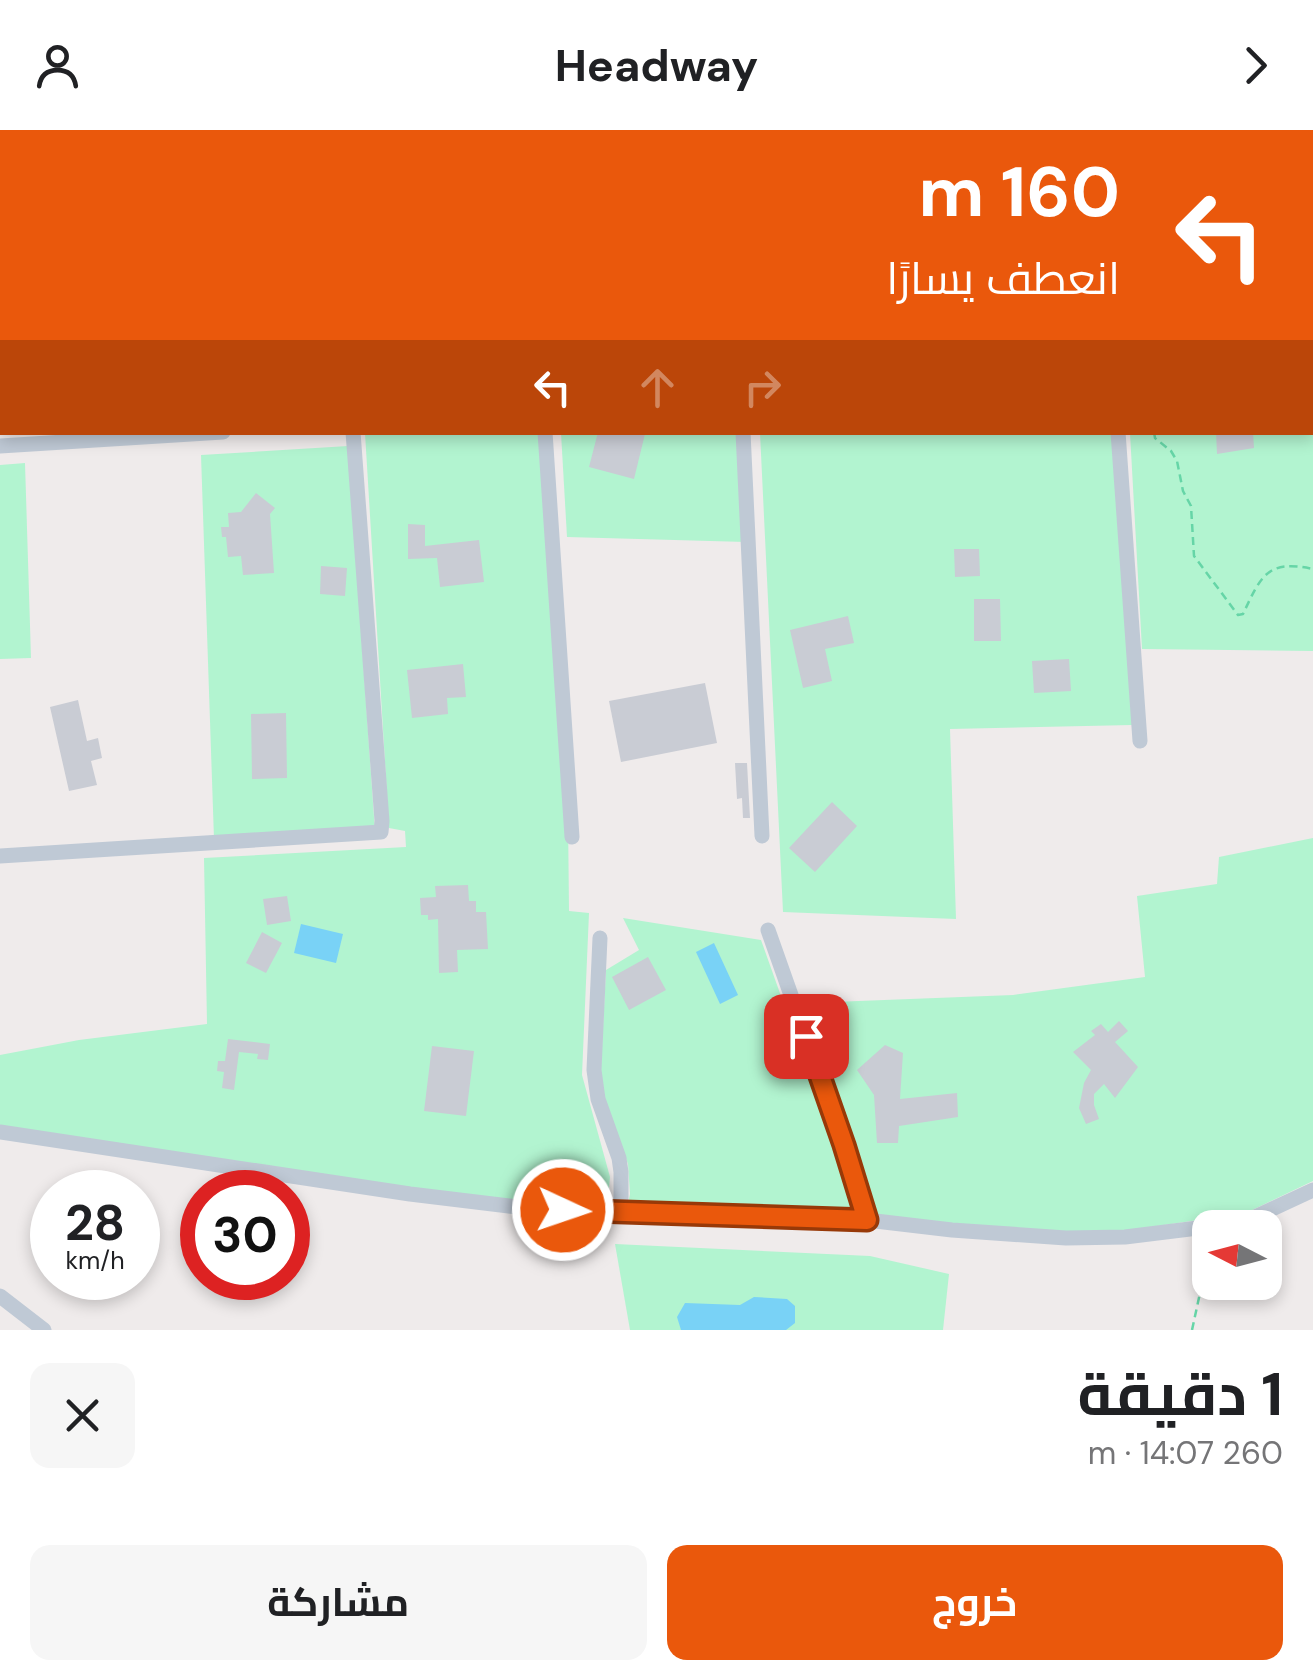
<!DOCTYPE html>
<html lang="ar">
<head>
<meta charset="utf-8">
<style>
  body { margin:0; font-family:"DM Sans",Cairo,sans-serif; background:#f6f6f6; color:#202124; direction:rtl; height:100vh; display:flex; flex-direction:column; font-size:38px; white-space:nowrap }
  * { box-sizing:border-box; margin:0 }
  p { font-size:32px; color:#757577 }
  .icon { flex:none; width:55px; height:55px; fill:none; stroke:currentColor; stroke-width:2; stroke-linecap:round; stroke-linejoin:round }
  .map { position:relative; height:1200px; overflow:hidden; direction:ltr }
  .details { display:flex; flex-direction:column; background:#fff; flex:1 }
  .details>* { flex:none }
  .banner { position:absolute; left:0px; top:0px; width:1315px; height:305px; box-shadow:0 5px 15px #0003; direction:rtl; background:#ea580c; color:#fff; overflow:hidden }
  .needle { width:65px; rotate:276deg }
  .buttons { position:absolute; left:1192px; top:1080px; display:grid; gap:20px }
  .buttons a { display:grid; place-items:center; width:90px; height:90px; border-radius:20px; background:#fff; box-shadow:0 5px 15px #0003; font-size:50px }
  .speed { position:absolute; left:30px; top:1040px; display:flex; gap:20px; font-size:50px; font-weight:700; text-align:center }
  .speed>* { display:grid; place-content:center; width:130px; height:130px; border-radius:50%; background:#fff; box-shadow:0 5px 15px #0003; line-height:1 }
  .speed small { font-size:25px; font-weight:400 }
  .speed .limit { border:15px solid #d22; background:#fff; color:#111 }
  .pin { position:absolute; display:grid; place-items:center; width:85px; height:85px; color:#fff; margin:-42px; border-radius:20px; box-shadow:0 5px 15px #0006 }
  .me { position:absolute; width:110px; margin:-55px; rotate:93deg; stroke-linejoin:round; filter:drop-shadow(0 0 8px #0008) }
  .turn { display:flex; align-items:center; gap:35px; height:210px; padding:0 30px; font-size:45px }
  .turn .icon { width:130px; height:130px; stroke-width:2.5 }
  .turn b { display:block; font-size:70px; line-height:85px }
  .lanes { display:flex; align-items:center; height:95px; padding:0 30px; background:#0003; justify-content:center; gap:50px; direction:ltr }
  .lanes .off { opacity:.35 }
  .round { display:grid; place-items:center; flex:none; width:105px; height:105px; border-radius:20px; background:#f6f6f6 }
  .head { display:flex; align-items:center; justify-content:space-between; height:170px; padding:0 30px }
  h1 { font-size:60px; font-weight:700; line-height:75px }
  .action { display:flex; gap:20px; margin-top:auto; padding:20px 30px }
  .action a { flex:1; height:115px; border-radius:20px; background:#ea580c; color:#fff; font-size:40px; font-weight:700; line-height:115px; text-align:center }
  .action a+a { background:#f6f6f6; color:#202124 }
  header { display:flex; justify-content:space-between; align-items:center; height:130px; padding:0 30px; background:#fff; font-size:45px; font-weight:700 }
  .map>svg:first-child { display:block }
</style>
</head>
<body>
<header><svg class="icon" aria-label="forward" viewBox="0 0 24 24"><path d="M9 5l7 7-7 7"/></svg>Headway<svg class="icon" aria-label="person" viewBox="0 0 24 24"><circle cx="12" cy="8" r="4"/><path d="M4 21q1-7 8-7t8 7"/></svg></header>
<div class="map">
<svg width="1313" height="1200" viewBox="0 0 1313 1200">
  <rect width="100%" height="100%" fill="#efebeb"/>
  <g fill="#b2f4d0">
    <path d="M1313,142V521L1142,519L1130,303L1312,302Z"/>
    <path d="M365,303H542L568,685L569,781L589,783L582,945L610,1047L607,1079L488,1070L0,999V925L79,910L207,894L204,728L406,717L405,701L389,698Z"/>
    <path d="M561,303H740L746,412L567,407Z"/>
    <path d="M760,303H1113L1132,595L950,599L956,789L783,782Z"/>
    <path d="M348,316L375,701L214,709L201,325Z"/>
    <path d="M25,333L31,528L0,529V335Z"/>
    <path d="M1313,708V1051L1246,1083L1062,1110L876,1088L807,873L1013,865L1145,847L1137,766L1217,754L1219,727Z"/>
    <path d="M623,788L761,810L859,1085L627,1078L630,1064L628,1034L600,954L606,840L639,820Z"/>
    <path d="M615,1114L870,1126L949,1144L943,1200H630Z"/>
  </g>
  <g fill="#79d2f6">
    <path d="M301,794L343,804L336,833L294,823Z"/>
    <path d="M714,813L738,865L720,874L696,822Z"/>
    <path d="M754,1167L787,1169L795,1176V1193L786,1200H681L677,1187L685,1173L740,1175Z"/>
  </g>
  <g fill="#c9ccd4">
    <path d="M598,302L645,304L634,349L589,337Z"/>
    <path d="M1216,302H1253L1254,318L1217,324Z"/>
    <path d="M256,363L275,378L270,384L274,443L243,445L241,426L228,427L226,407H222L221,397H229L228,383L241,382Z"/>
    <path d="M408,394L425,395V416L479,410L484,452L440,457L437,428L408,429Z"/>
    <path d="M954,419H979L980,446L955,447Z"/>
    <path d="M321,436L347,438L345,466L320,464Z"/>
    <path d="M974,469H1000L1001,511H974Z"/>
    <path d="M848,486L854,513L825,519L832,551L803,558L790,500Z"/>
    <path d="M1069,529L1071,561L1034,563L1032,531Z"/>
    <path d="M463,534L466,567L447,568L448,584L412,588L407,540Z"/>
    <path d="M705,553L717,613L621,632L609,571Z"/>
    <path d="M78,570L87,611L98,608L102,628L91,631L97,655L69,661L50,577Z"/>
    <path d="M286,583L287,648L252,649L251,584Z"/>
    <path d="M735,633H747L750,688H743L742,668L737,669Z"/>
    <path d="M832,672L857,696L815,742L789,718Z"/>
    <path d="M468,755L469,771H476V782H486L488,819L457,820L458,842L439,843L438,789L428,790V785H421L420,768L436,767L435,756Z"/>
    <path d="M287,766L291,791L267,795L263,769Z"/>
    <path d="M262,802L282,813L266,843L246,833Z"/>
    <path d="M648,827L666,860L629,880L612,847Z"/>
    <path d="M1119,891L1128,901L1115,912L1138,937L1115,968L1104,954L1094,964V975L1099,989L1086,994L1079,978L1084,953L1091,940L1073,922L1095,905L1091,901L1101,894L1108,902Z"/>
    <path d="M228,909L270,914L268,930L257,929L258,924L239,922L234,960L222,958L224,942L217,941L218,931H225Z"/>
    <path d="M885,915L903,923L900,969L957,963L958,987L899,996L898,1013H877L874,965L857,940Z"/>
    <path d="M432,916L474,921L466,986L424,981Z"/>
  </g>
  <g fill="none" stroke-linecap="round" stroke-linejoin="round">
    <g stroke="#66d5a7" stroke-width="2.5" stroke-dasharray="8 5" stroke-linecap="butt">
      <path d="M1312,159H1313"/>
      <path d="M1154,302L1155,308L1171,321L1177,331L1183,361L1191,376L1194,426L1238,485L1243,484C1261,446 1267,429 1313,439"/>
      <path d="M1192,1200L1210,1117"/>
    </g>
    <g stroke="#bfc9d5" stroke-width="15">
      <path d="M331,0V2"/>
      <path d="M526,0V2"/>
      <path d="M725,0V2"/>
      <path d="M1099,0L1100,2"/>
      <path d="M545,302L572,707"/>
      <path d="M743,302L762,706"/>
      <path d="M1118,302L1140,611"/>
      <path d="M0,316L223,302"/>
      <path d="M0,726L381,702L382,691L353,302"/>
      <path d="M768,800L844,1015L867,1090"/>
      <path d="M600,808L594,940L598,969L619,1028L621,1042V1083"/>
      <path d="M0,1002L410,1064L534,1079L867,1090L952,1100L1066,1108L1125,1107L1214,1096L1255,1087L1313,1060"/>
      <path d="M0,1166L44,1200"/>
    </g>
  </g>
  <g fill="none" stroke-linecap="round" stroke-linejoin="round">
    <g stroke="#983908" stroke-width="25">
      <path id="route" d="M563,1080L867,1090L844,1015L806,906"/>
    </g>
    <use href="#route" stroke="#ea580c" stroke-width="18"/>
  </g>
</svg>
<div class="buttons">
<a><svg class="needle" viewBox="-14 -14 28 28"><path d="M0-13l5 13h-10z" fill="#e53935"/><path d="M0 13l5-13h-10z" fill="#757577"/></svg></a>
</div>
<div class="speed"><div>28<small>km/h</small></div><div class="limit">30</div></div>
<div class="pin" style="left:806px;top:906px;background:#d93025"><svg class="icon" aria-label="arrive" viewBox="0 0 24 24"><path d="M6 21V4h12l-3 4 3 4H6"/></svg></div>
<svg class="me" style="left:563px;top:1080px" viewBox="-20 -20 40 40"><circle r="17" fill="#ea580c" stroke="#fff" stroke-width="3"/><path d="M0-11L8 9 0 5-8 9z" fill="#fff"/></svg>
<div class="banner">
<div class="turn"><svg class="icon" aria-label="left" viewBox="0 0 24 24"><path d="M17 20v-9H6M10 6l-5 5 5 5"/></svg><div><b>160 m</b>انعطف يسارًا</div></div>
<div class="lanes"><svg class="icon" aria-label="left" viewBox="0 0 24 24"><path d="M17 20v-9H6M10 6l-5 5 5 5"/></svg><svg class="icon off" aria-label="ahead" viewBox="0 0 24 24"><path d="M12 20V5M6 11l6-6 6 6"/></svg><svg class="icon off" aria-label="right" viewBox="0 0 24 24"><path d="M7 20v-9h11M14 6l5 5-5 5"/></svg></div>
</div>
</div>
<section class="details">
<div class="head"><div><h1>1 دقيقة</h1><p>260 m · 14:07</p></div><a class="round"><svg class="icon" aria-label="close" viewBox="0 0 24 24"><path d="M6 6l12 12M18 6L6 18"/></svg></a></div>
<div class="action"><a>خروج</a><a>مشاركة</a></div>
</section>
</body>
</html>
